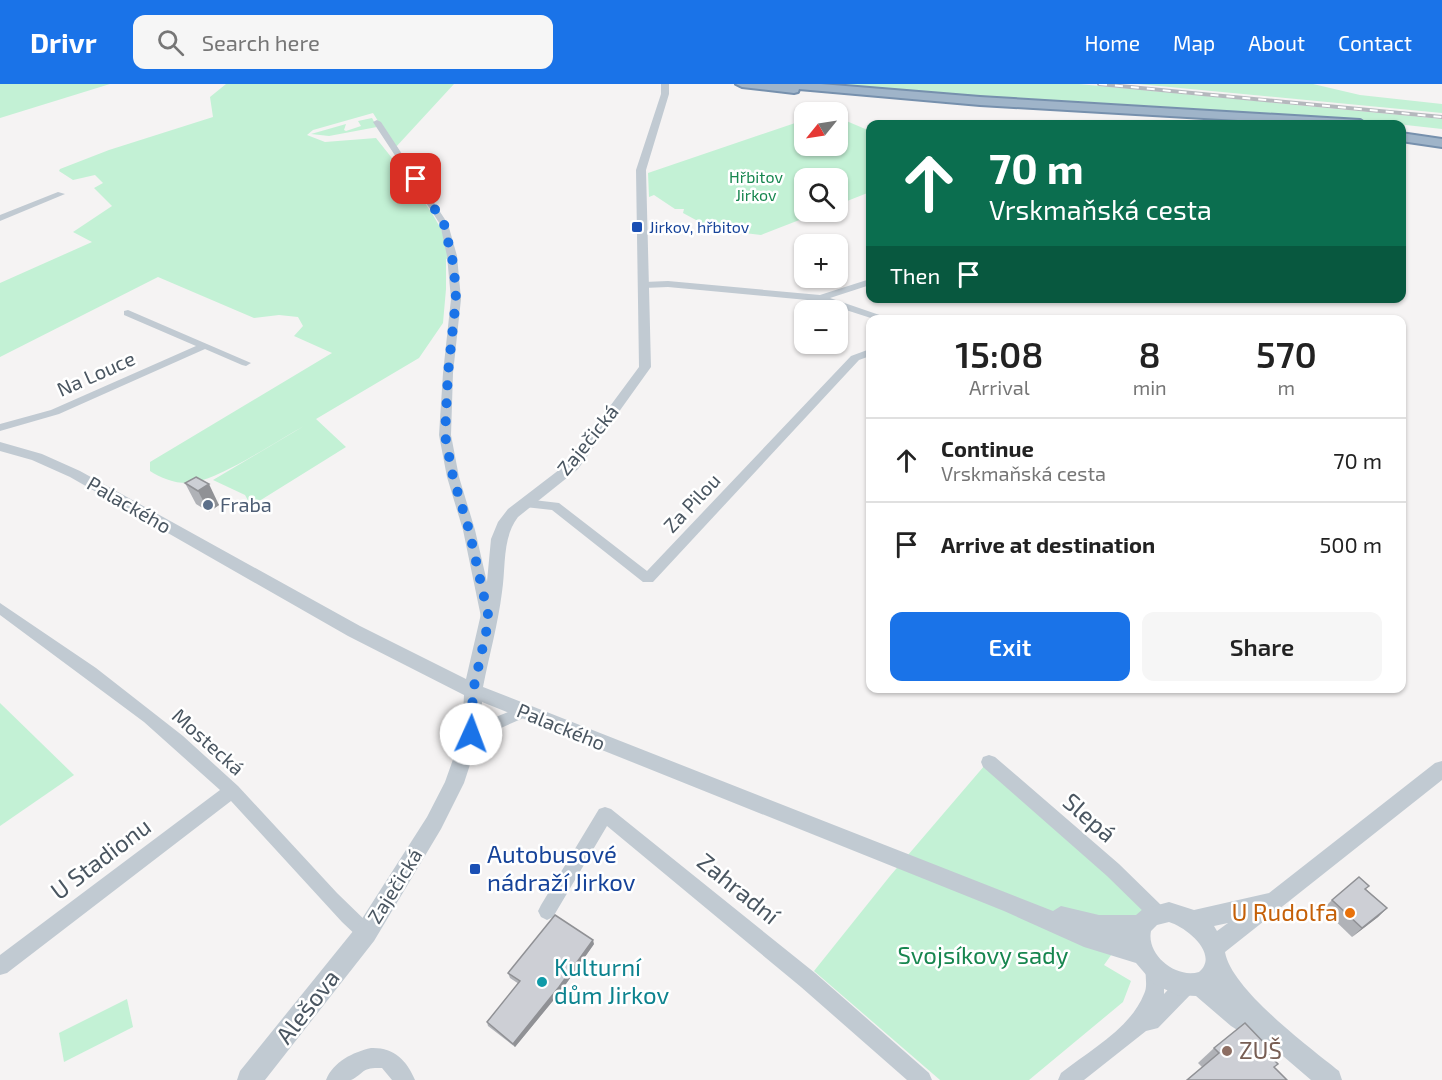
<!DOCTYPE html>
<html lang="en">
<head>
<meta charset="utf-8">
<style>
  body { margin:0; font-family:"Exo 2",sans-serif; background:#f6f6f6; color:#222; height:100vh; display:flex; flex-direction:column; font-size:22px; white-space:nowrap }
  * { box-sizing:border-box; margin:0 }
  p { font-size:20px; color:#767676 }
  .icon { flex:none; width:33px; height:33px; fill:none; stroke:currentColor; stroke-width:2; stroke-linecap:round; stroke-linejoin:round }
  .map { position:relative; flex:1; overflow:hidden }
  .sheet { position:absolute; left:866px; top:231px; width:540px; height:378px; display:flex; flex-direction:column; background:#fff; border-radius:12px; box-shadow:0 2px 4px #0004 }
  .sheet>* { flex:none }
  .guide { position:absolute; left:866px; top:36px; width:540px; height:183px; border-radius:12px; box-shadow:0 2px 4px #0004; background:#0b6e4f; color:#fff; overflow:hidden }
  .needle { width:39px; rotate:240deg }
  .buttons { position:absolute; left:794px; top:18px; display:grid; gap:12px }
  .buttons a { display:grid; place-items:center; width:54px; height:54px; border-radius:12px; background:#fff; box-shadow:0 2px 4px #0004; font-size:30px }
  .pin { position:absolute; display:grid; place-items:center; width:51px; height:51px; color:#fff; margin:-26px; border-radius:12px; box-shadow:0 3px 9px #0006 }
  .me { position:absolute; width:66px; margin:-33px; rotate:2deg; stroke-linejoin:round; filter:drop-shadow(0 0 4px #0008) }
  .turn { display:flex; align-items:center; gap:21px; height:126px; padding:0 24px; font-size:27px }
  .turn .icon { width:78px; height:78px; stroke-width:2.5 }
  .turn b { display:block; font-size:42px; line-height:51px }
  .then { display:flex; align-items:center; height:57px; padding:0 24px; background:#0003; gap:12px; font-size:22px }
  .eta { display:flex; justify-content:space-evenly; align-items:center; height:102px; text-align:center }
  .eta b { font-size:36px; font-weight:600; line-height:42px }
  .action { display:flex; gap:12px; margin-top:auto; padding:12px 24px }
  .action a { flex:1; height:69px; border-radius:12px; background:#1a73e8; color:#fff; font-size:24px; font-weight:600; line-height:69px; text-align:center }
  .action a+a { background:#f6f6f6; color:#222 }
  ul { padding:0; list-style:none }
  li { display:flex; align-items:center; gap:18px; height:84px; padding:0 24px; border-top:2px solid #e0e0e0 }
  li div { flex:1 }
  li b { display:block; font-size:22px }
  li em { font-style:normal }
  header { display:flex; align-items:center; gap:36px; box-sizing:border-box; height:84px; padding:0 30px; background:#1a73e8; color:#fff }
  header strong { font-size:28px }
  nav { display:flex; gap:33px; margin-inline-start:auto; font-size:21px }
  .search { width:420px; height:54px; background:#f6f6f6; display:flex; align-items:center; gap:15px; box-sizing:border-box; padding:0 21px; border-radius:12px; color:#767676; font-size:22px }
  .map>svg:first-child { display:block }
</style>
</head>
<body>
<header>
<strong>Drivr</strong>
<div class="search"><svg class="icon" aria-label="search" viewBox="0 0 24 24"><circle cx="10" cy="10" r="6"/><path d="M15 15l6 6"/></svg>Search here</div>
<nav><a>Home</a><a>Map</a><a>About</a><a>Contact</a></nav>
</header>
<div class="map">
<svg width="1442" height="996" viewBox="0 0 1442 996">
  <rect width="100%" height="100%" fill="#f5f3f3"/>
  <g fill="#c3f1d5">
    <path d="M0,0H110L0,34Z"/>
    <path d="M226,0H454L395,64L373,29L313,46L307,51L325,58L376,54L411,98L433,131L441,145L450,173L446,175V205L443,239L419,274L316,335L346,363L251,422L245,411L213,396L304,342C277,357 218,396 190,399C176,400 161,394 150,387V378L332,269L294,252L303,242L298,233L279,231L254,234L158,193L0,273V199L92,158L73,148L112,122L94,104L103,99L95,91L73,96L59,87L60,85L109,66L213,33L210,13Z"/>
    <path d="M825,0H1079L1442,35V45C1237,22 1031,19 825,0Z"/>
    <path d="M1138,0H1313L1360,11L1442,20V29Z"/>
    <path d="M837,33L870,47V108L837,121V94H804V128H820L761,151L703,144L707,142L683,129L684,125H675L654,111L649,113L648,89L804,36V62H837Z"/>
    <path d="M372,34L377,43L329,52L311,50L346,40L344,46L346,47L361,42L358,37Z"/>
    <path d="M0,619L74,691L0,742Z"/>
    <path d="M985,681L1146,822L1104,881L1131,897L1123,918L1029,996H940L814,887L890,792Z"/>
    <path d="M127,915L133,943L64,978L59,949Z"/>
  </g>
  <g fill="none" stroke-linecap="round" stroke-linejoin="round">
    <g stroke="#7690ad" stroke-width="4">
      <g id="trunk">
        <path d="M736,0H821L980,13L1360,36L1366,40H1308L980,21L799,5L798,8L794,9L742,3Z"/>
        <path d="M1401,49L1442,55V63L1401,57Z"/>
      </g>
    </g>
    <g fill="#c1cad2" fill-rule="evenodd">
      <path d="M377,36L381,38L448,140L457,172L461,215L453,289L451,351L459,393L475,446L495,533L493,537H483L481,533L463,446L447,393L439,351L443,289L451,215L447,172L440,140L373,38Z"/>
      <path d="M58,108L65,110L0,137V131Z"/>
      <path d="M870,195V201L830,214L894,236H877L818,217L668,203L644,204L639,201L644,198L668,197L820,211Z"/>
      <path d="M128,226L251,279L246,282L242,281L205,265L59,330L0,347V340L51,326L196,262L124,231V227Z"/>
      <path d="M870,265V272L859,276L653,498H643L552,426L525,423L519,419L525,415L559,419L647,487L851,272Z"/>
      <path d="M0,519L96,584L183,652L238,702L337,809L372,843L375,849L372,855L366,858L360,855L342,838L231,717L7,889L0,891V871L220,706L144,638L0,531Z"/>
      <path d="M523,622L528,624L531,628L528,632L476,655L471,656L466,655L463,650L466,645Z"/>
      <path d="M989,671L995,673L1119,780L1163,823L1166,829L1163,835L1157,838L1151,835L1107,792L983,683L981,678L983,673Z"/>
      <path d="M605,723L611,725L815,889L929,989L932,996H907L801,903L607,742L553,833L547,836L541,833L538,827L541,821L599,725Z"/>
      <path d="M1154,876L1161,878L1164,892V910L1179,894L1186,892L1193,894L1195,901L1193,908L1158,944L1146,947L1084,996H1058L1061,989C1090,966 1130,945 1144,910C1149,900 1143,889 1147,878Z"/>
      <path d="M371,964C393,963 407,976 415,996H392L382,984C361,983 365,989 351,996C345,996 333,996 326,996C333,978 353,968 371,964Z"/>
    </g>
    <path fill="#c1cad2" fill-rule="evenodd" d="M661,0H669V10L646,86L651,283L578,385L518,433C502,454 506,482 502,508C498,540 489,572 483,603L1053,827L1061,822L1099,831H1136L1143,825L1169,818L1194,826L1269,809L1435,679L1442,677V696L1225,868C1231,905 1309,963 1339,987L1342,996H1311L1276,966L1272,968L1231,942L1196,912L1177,911L1154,900L1136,879L1084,863L1004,827L482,618L480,650L464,699L441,745L374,857L265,996H237L240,987L358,841L427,733L445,698L462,650L464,611L348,552L70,393L32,376L0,367V358L42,370L80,387L360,542L466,595L486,508L491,455L498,438L508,425L568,379L639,283L636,86L661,10ZM1169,838C1186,843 1220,870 1199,888C1176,895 1146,871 1151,847L1157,841ZM1228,839L1217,847L1214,842Z"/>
    <use href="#trunk" fill="#9fb4c9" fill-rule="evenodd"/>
    <g stroke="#b5b8bd" stroke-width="4">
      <path id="rail" d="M1099,0L1442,33"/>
    </g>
    <use href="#rail" stroke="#fff" stroke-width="2" stroke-dasharray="8" stroke-linecap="butt"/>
  </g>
  <g fill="#b0b2b7">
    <path d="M196,393L219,421L209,428L196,420L185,399Z"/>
    <path d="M1366,805L1387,824L1378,833L1352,853L1323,825L1332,816Z"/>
    <path d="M594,860L561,907L515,963L488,942L487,938L519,900L510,894L508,889Z"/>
    <path d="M1214,964L1264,966L1274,983H1202L1198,979Z"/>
  </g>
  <g fill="#909195">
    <path d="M209,400L219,421L209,428L198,407Z"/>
    <path d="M1387,824L1378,833L1352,853L1362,844Z"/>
    <path d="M593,856L594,860L561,907L515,963L513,960Z"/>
  </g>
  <g fill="#cdcfd5" stroke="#909195" stroke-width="1.5">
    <path d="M196,393L209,400L198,407L185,399Z"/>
    <path d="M1359,793L1369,802L1365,805L1387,824L1362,844L1332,816Z"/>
    <path d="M555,831L593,856L559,903L513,960L487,938L520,897L508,889Z"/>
    <path d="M1245,939L1268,963L1264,966L1278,980L1274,983L1287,996H1187L1219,969L1214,964Z"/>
  </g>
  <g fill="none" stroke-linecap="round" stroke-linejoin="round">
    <path stroke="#1a73e8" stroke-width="10" stroke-dasharray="0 18" d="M416,95L444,140L454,183L456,215L448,289L445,351L453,393L469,446L489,535L473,607L471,650"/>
  </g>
  <g fill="#1a4fb4" stroke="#fff" stroke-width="2">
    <rect x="631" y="137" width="12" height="12" rx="3"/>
    <rect x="469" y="779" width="12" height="12" rx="3"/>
  </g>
  <circle fill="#5c6f8a" stroke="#fff" stroke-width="2" cx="208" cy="421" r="6"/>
  <circle fill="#e8710a" stroke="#fff" stroke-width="2" cx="1350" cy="829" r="6"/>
  <circle fill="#0f9aa8" stroke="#fff" stroke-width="2" cx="542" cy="898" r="6"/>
  <circle fill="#8d6e63" stroke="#fff" stroke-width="2" cx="1227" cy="967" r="6"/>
  <g text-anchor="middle" stroke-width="5" stroke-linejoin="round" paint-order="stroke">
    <g font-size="16" fill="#17864f" stroke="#fff">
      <text x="756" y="99">Hřbitov<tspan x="756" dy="18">Jirkov</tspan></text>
    </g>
    <g font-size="16" fill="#164399" stroke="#fff" text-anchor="start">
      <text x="649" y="149">Jirkov, hřbitov</text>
    </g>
    <g font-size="20" fill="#4a5661" stroke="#fff">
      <text transform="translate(96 290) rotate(-24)" y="7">Na Louce</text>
      <text transform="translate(588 356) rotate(-51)" y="7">Zaječická</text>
      <text transform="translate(692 419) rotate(-47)" y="7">Za Pilou</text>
      <text transform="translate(129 421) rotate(30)" y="7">Palackého</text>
      <text transform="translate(561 643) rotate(22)" y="7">Palackého</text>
      <text transform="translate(208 658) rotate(42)" y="7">Mostecká</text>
      <text transform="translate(395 802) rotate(-58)" y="7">Zaječická</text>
    </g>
    <g font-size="20" fill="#4e5e75" stroke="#fff" text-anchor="start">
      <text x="220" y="428">Fraba</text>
    </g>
    <g font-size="24" fill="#4a5661" stroke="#fff">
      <text transform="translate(1089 734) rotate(41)" y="8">Slepá</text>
      <text transform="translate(101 775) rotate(-37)" y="8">U Stadionu</text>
      <text transform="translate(738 805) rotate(39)" y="8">Zahradní</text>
      <text transform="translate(308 923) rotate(-52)" y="8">Alešova</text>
    </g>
    <g font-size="24" fill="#164399" stroke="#fff" text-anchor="start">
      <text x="487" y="779">Autobusové<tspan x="487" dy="28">nádraží Jirkov</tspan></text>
    </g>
    <g font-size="24" fill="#c56008" stroke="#fff" text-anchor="end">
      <text x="1338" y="837">U Rudolfa</text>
    </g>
    <g font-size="24" fill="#17864f" stroke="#fff">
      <text x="983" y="880">Svojsíkovy sady</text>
    </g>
    <g font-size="24" fill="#0d838f" stroke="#fff" text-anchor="start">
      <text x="554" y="892">Kulturní<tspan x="554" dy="28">dům Jirkov</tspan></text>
    </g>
    <g font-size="24" fill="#785e54" stroke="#fff" text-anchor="start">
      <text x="1239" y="975">ZUŠ</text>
    </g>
  </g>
</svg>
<div class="buttons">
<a><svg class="needle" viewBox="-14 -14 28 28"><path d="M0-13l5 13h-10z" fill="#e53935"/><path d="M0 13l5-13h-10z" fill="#767676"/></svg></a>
<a><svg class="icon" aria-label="search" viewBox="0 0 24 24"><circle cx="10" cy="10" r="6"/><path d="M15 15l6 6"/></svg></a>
<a>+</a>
<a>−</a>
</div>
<div class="pin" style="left:416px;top:95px;background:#d93025"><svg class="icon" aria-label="arrive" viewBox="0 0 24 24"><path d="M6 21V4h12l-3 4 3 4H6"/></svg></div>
<svg class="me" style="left:471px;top:650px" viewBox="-20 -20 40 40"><circle r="19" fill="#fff"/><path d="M0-13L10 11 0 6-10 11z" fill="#1a73e8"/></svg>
<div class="guide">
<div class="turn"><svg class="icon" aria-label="ahead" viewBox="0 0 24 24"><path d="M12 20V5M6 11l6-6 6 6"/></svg><div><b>70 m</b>Vrskmaňská cesta</div></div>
<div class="then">Then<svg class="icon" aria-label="arrive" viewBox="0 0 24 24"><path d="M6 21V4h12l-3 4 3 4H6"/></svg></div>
</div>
<section class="sheet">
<div class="eta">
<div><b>15:08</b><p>Arrival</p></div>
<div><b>8</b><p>min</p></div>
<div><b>570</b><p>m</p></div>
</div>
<ul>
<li><svg class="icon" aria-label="ahead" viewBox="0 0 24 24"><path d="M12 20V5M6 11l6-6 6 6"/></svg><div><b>Continue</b><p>Vrskmaňská cesta</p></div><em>70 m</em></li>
<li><svg class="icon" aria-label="arrive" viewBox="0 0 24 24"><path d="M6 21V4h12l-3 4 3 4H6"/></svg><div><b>Arrive at destination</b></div><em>500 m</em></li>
</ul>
<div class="action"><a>Exit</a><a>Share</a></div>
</section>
</div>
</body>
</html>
